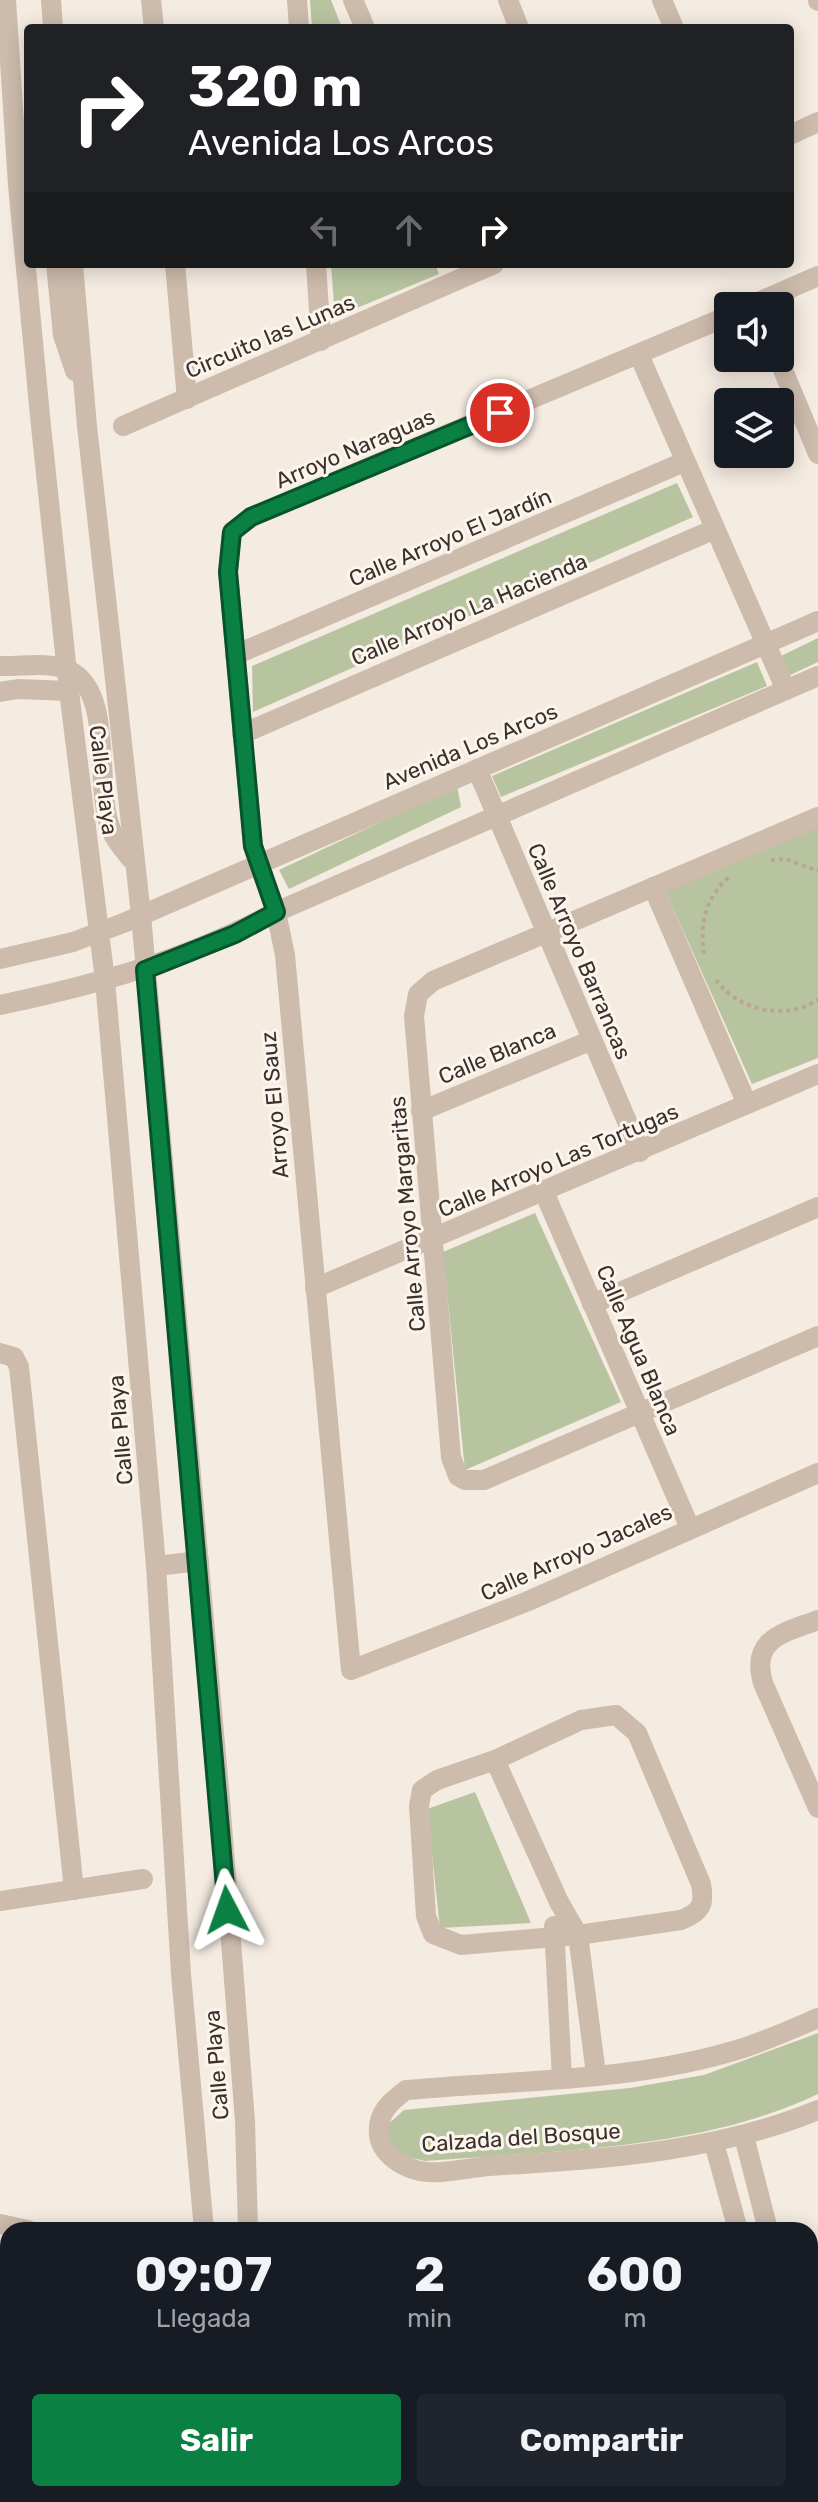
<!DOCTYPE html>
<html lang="es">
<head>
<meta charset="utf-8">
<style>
  body { margin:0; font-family:Rubik,sans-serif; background:#20242c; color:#f1f3f6; height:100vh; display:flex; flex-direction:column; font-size:30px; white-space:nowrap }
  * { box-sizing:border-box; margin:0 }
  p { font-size:26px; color:#9ea1a6 }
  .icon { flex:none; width:44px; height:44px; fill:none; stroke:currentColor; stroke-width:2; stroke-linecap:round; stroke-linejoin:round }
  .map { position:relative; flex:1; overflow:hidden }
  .drawer { position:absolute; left:0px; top:2222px; width:818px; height:280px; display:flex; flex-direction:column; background:#171b24; border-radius:24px 24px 0 0; box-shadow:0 4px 20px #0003 }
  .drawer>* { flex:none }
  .banner { position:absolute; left:24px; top:24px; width:770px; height:244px; border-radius:8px; box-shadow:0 4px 20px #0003; background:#202124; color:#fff; overflow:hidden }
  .controls { position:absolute; left:714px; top:292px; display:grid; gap:16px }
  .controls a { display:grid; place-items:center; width:80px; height:80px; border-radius:8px; background:#171b24; box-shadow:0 4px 20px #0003; font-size:40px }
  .pin { position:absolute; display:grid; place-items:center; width:68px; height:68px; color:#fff; margin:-34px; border:4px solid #fff; border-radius:50%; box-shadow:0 2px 8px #0007 }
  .me { position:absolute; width:88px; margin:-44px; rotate:356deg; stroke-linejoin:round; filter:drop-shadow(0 0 6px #0008) }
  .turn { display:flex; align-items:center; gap:28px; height:168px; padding:0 32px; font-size:36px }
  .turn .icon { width:104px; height:104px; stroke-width:2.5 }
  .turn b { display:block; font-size:56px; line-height:68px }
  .lanes { display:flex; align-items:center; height:76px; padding:0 32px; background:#0003; justify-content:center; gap:40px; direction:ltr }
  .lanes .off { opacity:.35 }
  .eta { display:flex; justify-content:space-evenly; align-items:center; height:136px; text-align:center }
  .eta b { font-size:48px; font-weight:700; line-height:56px }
  .button { display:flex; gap:16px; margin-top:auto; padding:16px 32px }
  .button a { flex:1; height:92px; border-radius:8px; background:#0b8043; color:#fff; font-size:32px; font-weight:700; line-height:92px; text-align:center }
  .button a+a { background:#20242c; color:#f1f3f6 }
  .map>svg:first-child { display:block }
</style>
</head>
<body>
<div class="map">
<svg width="818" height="2502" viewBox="0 0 818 2502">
  <rect width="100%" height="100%" fill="#f4ebe1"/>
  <g fill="#b8c4a0">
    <path d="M310,0H331L342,28H312Z"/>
    <path d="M331,264H435L439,274L335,317Z"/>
    <path d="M677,483L693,517L253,712L252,666Z"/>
    <path d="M818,638V662L788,676L779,657Z"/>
    <path d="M757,662L767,686L501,797L492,776Z"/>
    <path d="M457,786L461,807L289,889L279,870Z"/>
    <path d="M818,825V1058L752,1084L664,888Z"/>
    <path d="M535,1213L621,1402L465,1470L443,1252Z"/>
    <path d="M475,1792L531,1923L440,1928L427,1809Z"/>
    <path d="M818,2033V2094C698,2151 555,2150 425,2161C397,2154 391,2155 386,2126L404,2110L630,2088L704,2075Z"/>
  </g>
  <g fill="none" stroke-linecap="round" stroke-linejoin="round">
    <g stroke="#7fb0b2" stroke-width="6">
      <path d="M0,2257L8,2259"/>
      <path d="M415,2494L424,2502"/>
    </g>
    <g stroke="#b9a596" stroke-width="4" stroke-dasharray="4 4" stroke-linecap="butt">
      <path d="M771,860L786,859L818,871"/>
      <path d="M704,954C699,923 706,897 730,876"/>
      <path d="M716,980C737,1010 787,1022 818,999"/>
      <path d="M0,2355L8,2358"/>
      <path d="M216,2494L223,2502"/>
      <path d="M286,2494L287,2502"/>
    </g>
    <g stroke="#cdbbac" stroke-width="20">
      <path d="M6,0L18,185L41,426L69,691L105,980L156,1566L181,1974L204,2230"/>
      <path d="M51,0L53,28"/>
      <path d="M151,0L154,28"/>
      <path d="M297,0L299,28"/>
      <path d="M353,0L365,28"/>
      <path d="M508,0L519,28"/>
      <path d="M662,0L674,28"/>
      <path d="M818,0V1"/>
      <path d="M790,135L818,122"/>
      <path d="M56,264L63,335L75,371"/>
      <path d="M73,264L87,426L141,915L220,1800L245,2121L248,2230"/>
      <path d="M175,264L187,399"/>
      <path d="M316,264L321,341"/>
      <path d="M749,306L818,276"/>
      <path d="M728,316L251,517L232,532L228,572L253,846L276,912L285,955L351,1670L526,1602L818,1473"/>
      <path d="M639,355L786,690"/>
      <path d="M778,358L818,454"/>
      <path d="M123,426L494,264"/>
      <path d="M235,655L684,462"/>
      <path d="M0,666C21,667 48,661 68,670C114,690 95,782 109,824C113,838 123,849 132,860"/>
      <path d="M0,692L18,689L69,691"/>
      <path d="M242,734L715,529"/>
      <path d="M477,769L640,1152"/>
      <path d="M818,817L433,981L418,994L414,1016L451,1457L458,1476L465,1480H484L818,1336"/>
      <path d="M653,887L747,1104"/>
      <path d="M0,959L73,942L126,922L818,621"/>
      <path d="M0,1005C99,984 186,960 276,912L818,676"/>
      <path d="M421,1111L592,1040"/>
      <path d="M544,1192L690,1528"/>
      <path d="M315,1288L818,1074"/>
      <path d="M592,1304L818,1207"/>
      <path d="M0,1353L14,1357L19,1367L74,1890"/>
      <path d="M156,1566L199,1561"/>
      <path d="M818,1620C784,1633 750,1638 763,1683L818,1808"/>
      <path d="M616,1715L637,1733L701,1884C705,1905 701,1912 681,1920L578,1935L461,1945L433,1934L426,1916L419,1806L422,1790L437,1780L495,1760L581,1720Z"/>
      <path d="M495,1760L559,1902L578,1935L596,2074"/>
      <path d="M0,1901L143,1879"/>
      <path d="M554,1926L562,2078"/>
      <path d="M818,2018C790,2030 762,2043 733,2051C629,2082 514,2080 406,2090C391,2101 377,2113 379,2134C380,2152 399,2165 416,2170C436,2176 468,2168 489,2166C600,2159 714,2153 818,2110"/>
      <path d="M744,2136L768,2230"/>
      <path d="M714,2143L738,2230"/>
      <path d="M0,2224L28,2230"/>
      <path d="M810,2255L818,2252"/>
      <path d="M0,2279L8,2281"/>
      <path d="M810,2400L818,2398"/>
      <path d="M810,2484L818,2482"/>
      <path d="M471,2494L480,2502"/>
      <path d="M523,2494L524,2502"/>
      <path d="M713,2502L759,2494"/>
    </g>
  </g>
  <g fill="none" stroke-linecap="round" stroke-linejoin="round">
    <g stroke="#07532c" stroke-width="20">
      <path id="route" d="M227,1910L145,970L235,934L276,912L253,846L228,572L232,532L251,517L500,413"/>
    </g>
    <use href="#route" stroke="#0b8043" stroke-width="14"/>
  </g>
  <g text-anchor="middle" stroke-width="6" stroke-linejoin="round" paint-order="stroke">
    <g font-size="22" fill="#3b302b" stroke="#fbf5ee">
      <text transform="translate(270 336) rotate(-23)" y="8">Circuito las Lunas</text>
      <text transform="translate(355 448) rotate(-23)" y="8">Arroyo Naraguas</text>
      <text transform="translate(450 537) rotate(-23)" y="8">Calle Arroyo El Jardín</text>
      <text transform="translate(469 609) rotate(-23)" y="8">Calle Arroyo La Hacienda</text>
      <text transform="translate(470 746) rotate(-23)" y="8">Avenida Los Arcos</text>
      <text transform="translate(104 780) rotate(83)" y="8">Calle Playa</text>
      <text transform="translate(580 951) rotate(67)" y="8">Calle Arroyo Barrancas</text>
      <text transform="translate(497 1053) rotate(-23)" y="8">Calle Blanca</text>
      <text transform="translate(274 1105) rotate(-95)" y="8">Arroyo El Sauz</text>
      <text transform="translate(558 1160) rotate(-23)" y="8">Calle Arroyo Las Tortugas</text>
      <text transform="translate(407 1214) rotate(-95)" y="8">Calle Arroyo Margaritas</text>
      <text transform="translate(639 1350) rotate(67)" y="8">Calle Agua Blanca</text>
      <text transform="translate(120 1430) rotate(-95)" y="8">Calle Playa</text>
      <text transform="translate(576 1552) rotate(-24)" y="8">Calle Arroyo Jacales</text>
      <text transform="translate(216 2065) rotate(-95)" y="8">Calle Playa</text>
      <text transform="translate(521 2137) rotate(-4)" y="8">Calzada del Bosque</text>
    </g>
  </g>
</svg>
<div class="controls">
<a><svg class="icon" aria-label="sound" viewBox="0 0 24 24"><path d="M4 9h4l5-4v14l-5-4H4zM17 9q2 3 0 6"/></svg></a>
<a><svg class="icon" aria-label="layers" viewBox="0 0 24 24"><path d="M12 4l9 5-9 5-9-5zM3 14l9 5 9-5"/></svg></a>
</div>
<div class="pin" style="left:500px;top:413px;background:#d93025"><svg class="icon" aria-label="arrive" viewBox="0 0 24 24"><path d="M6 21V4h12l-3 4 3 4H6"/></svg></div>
<svg class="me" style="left:227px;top:1910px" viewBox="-20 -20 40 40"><path d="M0-17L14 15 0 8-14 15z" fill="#0b8043" stroke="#fff" stroke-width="4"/></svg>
<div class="banner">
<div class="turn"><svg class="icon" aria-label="right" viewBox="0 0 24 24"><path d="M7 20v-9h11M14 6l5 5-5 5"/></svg><div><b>320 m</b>Avenida Los Arcos</div></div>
<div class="lanes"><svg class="icon off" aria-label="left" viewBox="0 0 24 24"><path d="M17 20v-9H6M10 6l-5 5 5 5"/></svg><svg class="icon off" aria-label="ahead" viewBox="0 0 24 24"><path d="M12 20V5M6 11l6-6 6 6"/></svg><svg class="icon" aria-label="right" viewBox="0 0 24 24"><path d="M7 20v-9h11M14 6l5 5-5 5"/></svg></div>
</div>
<section class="drawer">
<div class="eta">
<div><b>09:07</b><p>Llegada</p></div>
<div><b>2</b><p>min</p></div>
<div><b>600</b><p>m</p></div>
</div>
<div class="button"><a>Salir</a><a>Compartir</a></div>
</section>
</div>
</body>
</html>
